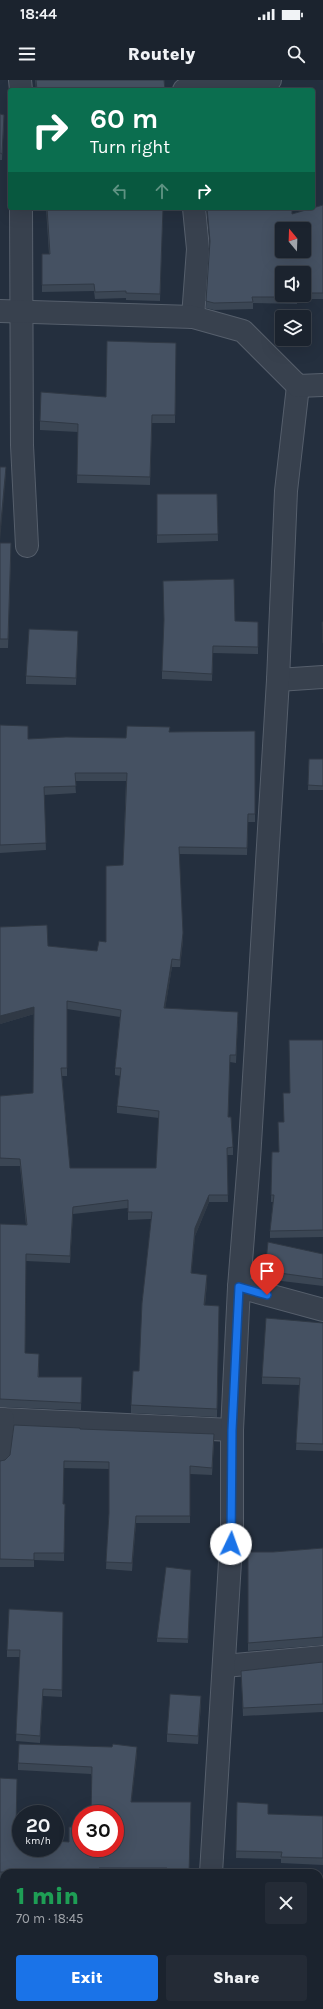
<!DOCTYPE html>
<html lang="en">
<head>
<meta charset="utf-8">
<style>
  body { margin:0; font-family:Karla,sans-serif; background:#242b36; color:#f1f3f6; height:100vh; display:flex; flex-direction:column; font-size:15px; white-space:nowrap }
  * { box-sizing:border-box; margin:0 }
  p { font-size:13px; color:#a0a4aa }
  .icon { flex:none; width:22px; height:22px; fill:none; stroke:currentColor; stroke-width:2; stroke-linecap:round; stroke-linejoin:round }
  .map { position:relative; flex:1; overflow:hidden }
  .sheet { position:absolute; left:0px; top:1789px; width:323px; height:140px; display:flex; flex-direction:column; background:#1b232e; border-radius:12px 12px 0 0; box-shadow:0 4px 16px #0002,0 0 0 1px #39404a }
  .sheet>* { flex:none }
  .banner { position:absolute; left:8px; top:8px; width:307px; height:122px; border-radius:4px; box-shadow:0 4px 16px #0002,0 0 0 1px #39404a; background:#0b6e4f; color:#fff; overflow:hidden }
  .needle { width:26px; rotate:341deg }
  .fabs { position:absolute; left:275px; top:142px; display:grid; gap:8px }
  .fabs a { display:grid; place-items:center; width:36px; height:36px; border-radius:4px; background:#1b232e; box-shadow:0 4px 16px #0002,0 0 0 1px #39404a; font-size:20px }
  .speed { position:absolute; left:12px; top:1725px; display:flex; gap:8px; font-size:20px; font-weight:700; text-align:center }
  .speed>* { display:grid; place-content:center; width:52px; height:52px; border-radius:50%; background:#1b232e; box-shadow:0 4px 16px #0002,0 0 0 1px #39404a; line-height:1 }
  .speed small { font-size:10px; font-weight:400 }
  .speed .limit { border:6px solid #d22; background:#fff; color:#111 }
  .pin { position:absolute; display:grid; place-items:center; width:34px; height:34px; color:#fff; margin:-41px -17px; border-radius:50% 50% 50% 0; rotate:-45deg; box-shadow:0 0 4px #0007 }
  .pin .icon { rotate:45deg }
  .me { position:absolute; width:44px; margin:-22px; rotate:3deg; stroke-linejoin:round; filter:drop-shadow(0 0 3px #0008) }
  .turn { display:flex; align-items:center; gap:14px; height:84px; padding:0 16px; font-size:18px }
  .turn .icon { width:52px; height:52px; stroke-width:2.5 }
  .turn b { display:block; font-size:28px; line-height:34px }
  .lanes { display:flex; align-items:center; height:38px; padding:0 16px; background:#0003; justify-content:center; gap:20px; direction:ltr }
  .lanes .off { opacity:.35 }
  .round { display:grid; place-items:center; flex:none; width:42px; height:42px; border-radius:4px; background:#242b36 }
  .headline { display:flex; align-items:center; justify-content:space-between; height:68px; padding:0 16px }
  h1 { font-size:24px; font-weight:800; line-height:30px; color:#1e9e55 }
  .primary-button { display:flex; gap:8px; margin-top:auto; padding:8px 16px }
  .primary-button a { flex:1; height:46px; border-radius:4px; background:#1a73e8; color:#fff; font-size:16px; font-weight:800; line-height:46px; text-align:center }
  .primary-button a+a { background:#242b36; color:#f1f3f6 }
  .status { display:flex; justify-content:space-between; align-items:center; height:28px; padding:0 20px; background:#1b232e; direction:ltr }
  .status svg { height:11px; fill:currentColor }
  header { display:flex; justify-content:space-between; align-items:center; height:52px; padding:0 16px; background:#1b232e; font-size:18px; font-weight:800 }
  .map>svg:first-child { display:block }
</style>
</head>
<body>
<div class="status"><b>18:44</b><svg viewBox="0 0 49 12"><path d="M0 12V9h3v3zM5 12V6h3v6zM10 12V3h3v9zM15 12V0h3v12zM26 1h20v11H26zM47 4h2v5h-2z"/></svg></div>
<header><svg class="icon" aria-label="menu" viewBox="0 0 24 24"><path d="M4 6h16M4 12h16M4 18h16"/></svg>Routely<svg class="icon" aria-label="search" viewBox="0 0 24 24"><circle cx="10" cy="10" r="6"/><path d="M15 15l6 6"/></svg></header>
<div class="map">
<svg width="323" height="1929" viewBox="0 0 323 1929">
  <rect width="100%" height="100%" fill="#242f3e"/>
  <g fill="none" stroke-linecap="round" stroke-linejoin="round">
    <g stroke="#565f6c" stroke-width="24">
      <g id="minor">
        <path d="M20,0L21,10"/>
        <path d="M184,10L270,0"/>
        <path d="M21,128L22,365L27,466"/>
        <path d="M193,237L198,169L194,128"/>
        <path d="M278,600L323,597"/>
        <path d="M239,1207L323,1230"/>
        <path d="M0,1339L232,1350"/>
        <path d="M0,1376L3,1339"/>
        <path d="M224,1586L323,1577"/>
        <path d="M211,1793L232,1449V1350L239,1207L249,1080L278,600L286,411L298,306"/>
        <path d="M202,1929V1925"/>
      </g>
    </g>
    <g stroke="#565f6c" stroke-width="24">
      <path id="tertiary" d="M0,231L193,237L243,251L298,306L323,305"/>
    </g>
    <use href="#minor" stroke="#38414e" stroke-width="22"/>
    <use href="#tertiary" stroke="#38414e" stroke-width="22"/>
  </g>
  <g fill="#3b4654" fill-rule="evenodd">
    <path d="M35,0H164L165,10H36Z"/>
    <path d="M0,34L4,41L2,80H0Z"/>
    <path d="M323,125V219H297V224L253,223V229L214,230L206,228L210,165L207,128H292V134ZM304,193V215H282Z"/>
    <path d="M46,128H163L160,221L126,220V218L95,219L94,211L42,212V174H49Z"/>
    <path d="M176,263L175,343H152L150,405L77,403L78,352L40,350V341L106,317Z"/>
    <path d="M157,414H217L218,461L157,463Z"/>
    <path d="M0,463L11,472L8,568H0Z"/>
    <path d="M235,541L258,542V574L213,573L212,601L162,599V591Z"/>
    <path d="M78,558L76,605L26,604V596Z"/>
    <path d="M0,645L28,659L126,658L169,652L255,651V742H248L247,775L179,774L183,860L180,887H172L165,928L238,939L236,983L230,982L228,1037L233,1067V1075H227L228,1122H209L195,1156L191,1193L207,1203L205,1225L219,1226L217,1337L131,1333V1325L139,1291L151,1139L128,1140V1128L73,1134L70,1183L26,1181L25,1273L39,1282V1297H82L81,1330L0,1327V1144L26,1145L20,1086H0V1016L33,1013L34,934L0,944L48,866L97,871L106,862L123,785L126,701H75L76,713L44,715L46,770L0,773ZM67,929L120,937L115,988V995L121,996L117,1026V1033L159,1038L156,1088H70L62,996H67Z"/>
    <path d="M309,679H323V710H308Z"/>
    <path d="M323,960V1157L270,1158V1151L273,1122H271L272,1072H279L284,1042L290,1013Z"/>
    <path d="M323,1174V1206L265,1199V1191Z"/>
    <path d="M323,1243V1371L296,1370L299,1305L262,1304V1297Z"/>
    <path d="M80,1349L214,1362L212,1395L190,1394V1443H136L132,1491L106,1489L109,1433V1389L64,1388L63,1424H65L64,1481L34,1480V1487H0V1381L5,1380Z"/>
    <path d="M323,1468V1565L248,1571V1472H273Z"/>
    <path d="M191,1490L188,1563L157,1562V1558Z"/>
    <path d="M63,1532L62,1617L43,1616L40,1663L16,1661L20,1577H7V1570Z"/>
    <path d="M323,1582V1632L243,1636L241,1591Z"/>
    <path d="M201,1624L198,1664L167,1662V1654Z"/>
    <path d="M137,1674L131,1722L189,1793H4V1799H0V1698L16,1748L21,1768H115L91,1694L18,1690V1683Z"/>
    <path d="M237,1722L268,1734L323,1736V1785L281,1783V1779L236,1778Z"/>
  </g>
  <g fill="#303945">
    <path d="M6,387V396L0,461V452Z"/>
    <path d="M183,853V860L180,887V880Z"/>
    <path d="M172,879V887L164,936V928Z"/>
    <path d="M34,927V934L0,944V936Z"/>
    <path d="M209,1115V1122L195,1156L191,1201V1193L195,1148Z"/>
    <path d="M73,1127V1134L70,1183V1176Z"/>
    <path d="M207,1195V1203L204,1233V1225Z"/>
    <path d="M136,1436V1443L132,1491V1483Z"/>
    <path d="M43,1609V1616L40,1663V1656Z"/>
    <path d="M201,1616V1624L198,1664V1656Z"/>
    <path d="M137,1667V1674L131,1728V1722Z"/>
  </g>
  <g fill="#455162" stroke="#303945" fill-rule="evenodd">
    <path d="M36,0H164L165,10H37Z"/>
    <path d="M253,8V10H235Z"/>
    <path d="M0,34L4,35L2,74L0,73Z"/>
    <path d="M323,125V213H304V193H282V215H297V217H252L253,222L214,223L206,221L210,161L207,128H292V134ZM282,149H304V171H282Z"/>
    <path d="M47,128H163L160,214L126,213V211L95,212L94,204L42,205V174H50Z"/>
    <path d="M107,261L176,263L175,335H152L150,397L77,395L78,344L40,341L41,312L106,317Z"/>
    <path d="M0,387H6L0,452Z"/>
    <path d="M157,414H217L218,454L157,455Z"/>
    <path d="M0,463H11L8,559H0Z"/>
    <path d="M234,499L235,541L258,542V567L213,566L212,594L162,591L164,540L163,501Z"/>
    <path d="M322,542H323V563Z"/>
    <path d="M29,549L78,551L76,598L26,596Z"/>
    <path d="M0,645L28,646V659L66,657L126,658L127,646L170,647L169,652L255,651V734H248L247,768L179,767L183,853L180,880L172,879L164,928L238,932L236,975H230L228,1037H231L233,1067L227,1068L228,1115H209L195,1148L191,1193L207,1195L204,1225L219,1226L217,1329L131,1325L133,1291H139L142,1223L152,1132H128V1120L73,1127L70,1176L26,1174L25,1273L39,1274L38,1297H82L81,1323L0,1319V1144L27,1145L20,1079L0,1078V1016L33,1013L34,927L0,936V847L47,845L48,866L97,871L99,861L106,862V786L123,785L127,693H75L76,706L44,707L46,763L0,765ZM67,921L121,930L115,988H121L117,1026L159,1031L156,1088H70L61,988H67Z"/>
    <path d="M309,679H323V706L308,705Z"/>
    <path d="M289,960H323V1150L270,1151L274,1115H271L272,1072H279L278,1042H284L283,1013H290Z"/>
    <path d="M268,1162L323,1174V1199L265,1191Z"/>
    <path d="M266,1238L323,1243V1364L296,1363L300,1298L262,1297Z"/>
    <path d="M14,1345L80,1348V1349L214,1354L212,1388L190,1386V1436H136L132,1483L106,1482L109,1433V1382L64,1381L63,1424H65L64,1473H34V1480L0,1479V1381L5,1380L10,1375Z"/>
    <path d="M323,1468V1557L248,1563V1472H273Z"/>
    <path d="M166,1487L191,1490L188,1559L157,1558Z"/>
    <path d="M9,1529L63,1532L62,1610L43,1609L40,1656L16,1654L20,1570H7Z"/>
    <path d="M323,1582V1624L243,1628L241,1591Z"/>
    <path d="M170,1614L201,1616L198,1656L167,1654Z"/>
    <path d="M19,1664L112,1667L113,1664L137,1667L131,1722H191L189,1793H167V1788H99V1791H95V1793H16V1792H0V1698L17,1699L16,1748H21V1768H55V1761L69,1762V1747H81V1768H115V1734H91L92,1687L18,1683Z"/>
    <path d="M237,1722L268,1724V1734L323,1736V1778L281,1777L282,1772L236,1771Z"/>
    <path d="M319,1826H323V1929H244V1925H319Z"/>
    <path d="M165,1925H191V1928L192,1929H165Z"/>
  </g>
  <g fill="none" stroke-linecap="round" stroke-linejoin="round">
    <g stroke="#114b97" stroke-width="10">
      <path id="route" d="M231,1464L232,1350L239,1207L267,1215"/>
    </g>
    <use href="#route" stroke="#1a73e8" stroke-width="7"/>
  </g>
</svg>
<div class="fabs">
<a><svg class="needle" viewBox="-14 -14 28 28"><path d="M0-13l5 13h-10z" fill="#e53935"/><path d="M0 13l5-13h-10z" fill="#a0a4aa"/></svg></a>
<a><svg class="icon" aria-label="sound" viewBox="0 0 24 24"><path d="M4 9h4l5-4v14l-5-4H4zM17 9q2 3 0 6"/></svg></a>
<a><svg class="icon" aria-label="layers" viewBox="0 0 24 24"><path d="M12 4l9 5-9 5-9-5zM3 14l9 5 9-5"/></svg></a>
</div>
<div class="speed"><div>20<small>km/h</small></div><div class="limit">30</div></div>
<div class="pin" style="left:267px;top:1215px;background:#d93025"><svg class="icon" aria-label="arrive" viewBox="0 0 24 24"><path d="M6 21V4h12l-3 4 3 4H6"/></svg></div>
<svg class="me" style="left:231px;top:1464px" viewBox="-20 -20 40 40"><circle r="19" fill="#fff"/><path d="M0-13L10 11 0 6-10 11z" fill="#1a73e8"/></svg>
<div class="banner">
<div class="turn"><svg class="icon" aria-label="right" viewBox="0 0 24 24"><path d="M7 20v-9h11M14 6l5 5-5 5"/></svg><div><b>60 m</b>Turn right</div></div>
<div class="lanes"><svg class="icon off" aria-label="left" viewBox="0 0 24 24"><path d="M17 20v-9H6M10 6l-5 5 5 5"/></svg><svg class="icon off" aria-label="ahead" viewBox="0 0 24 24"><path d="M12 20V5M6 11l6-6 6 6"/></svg><svg class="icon" aria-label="right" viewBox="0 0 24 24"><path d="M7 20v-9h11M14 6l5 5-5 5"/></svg></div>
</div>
<section class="sheet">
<div class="headline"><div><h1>1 min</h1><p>70 m · 18:45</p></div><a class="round"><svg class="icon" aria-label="close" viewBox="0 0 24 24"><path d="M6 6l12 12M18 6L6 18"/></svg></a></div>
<div class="primary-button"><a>Exit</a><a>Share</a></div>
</section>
</div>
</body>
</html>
